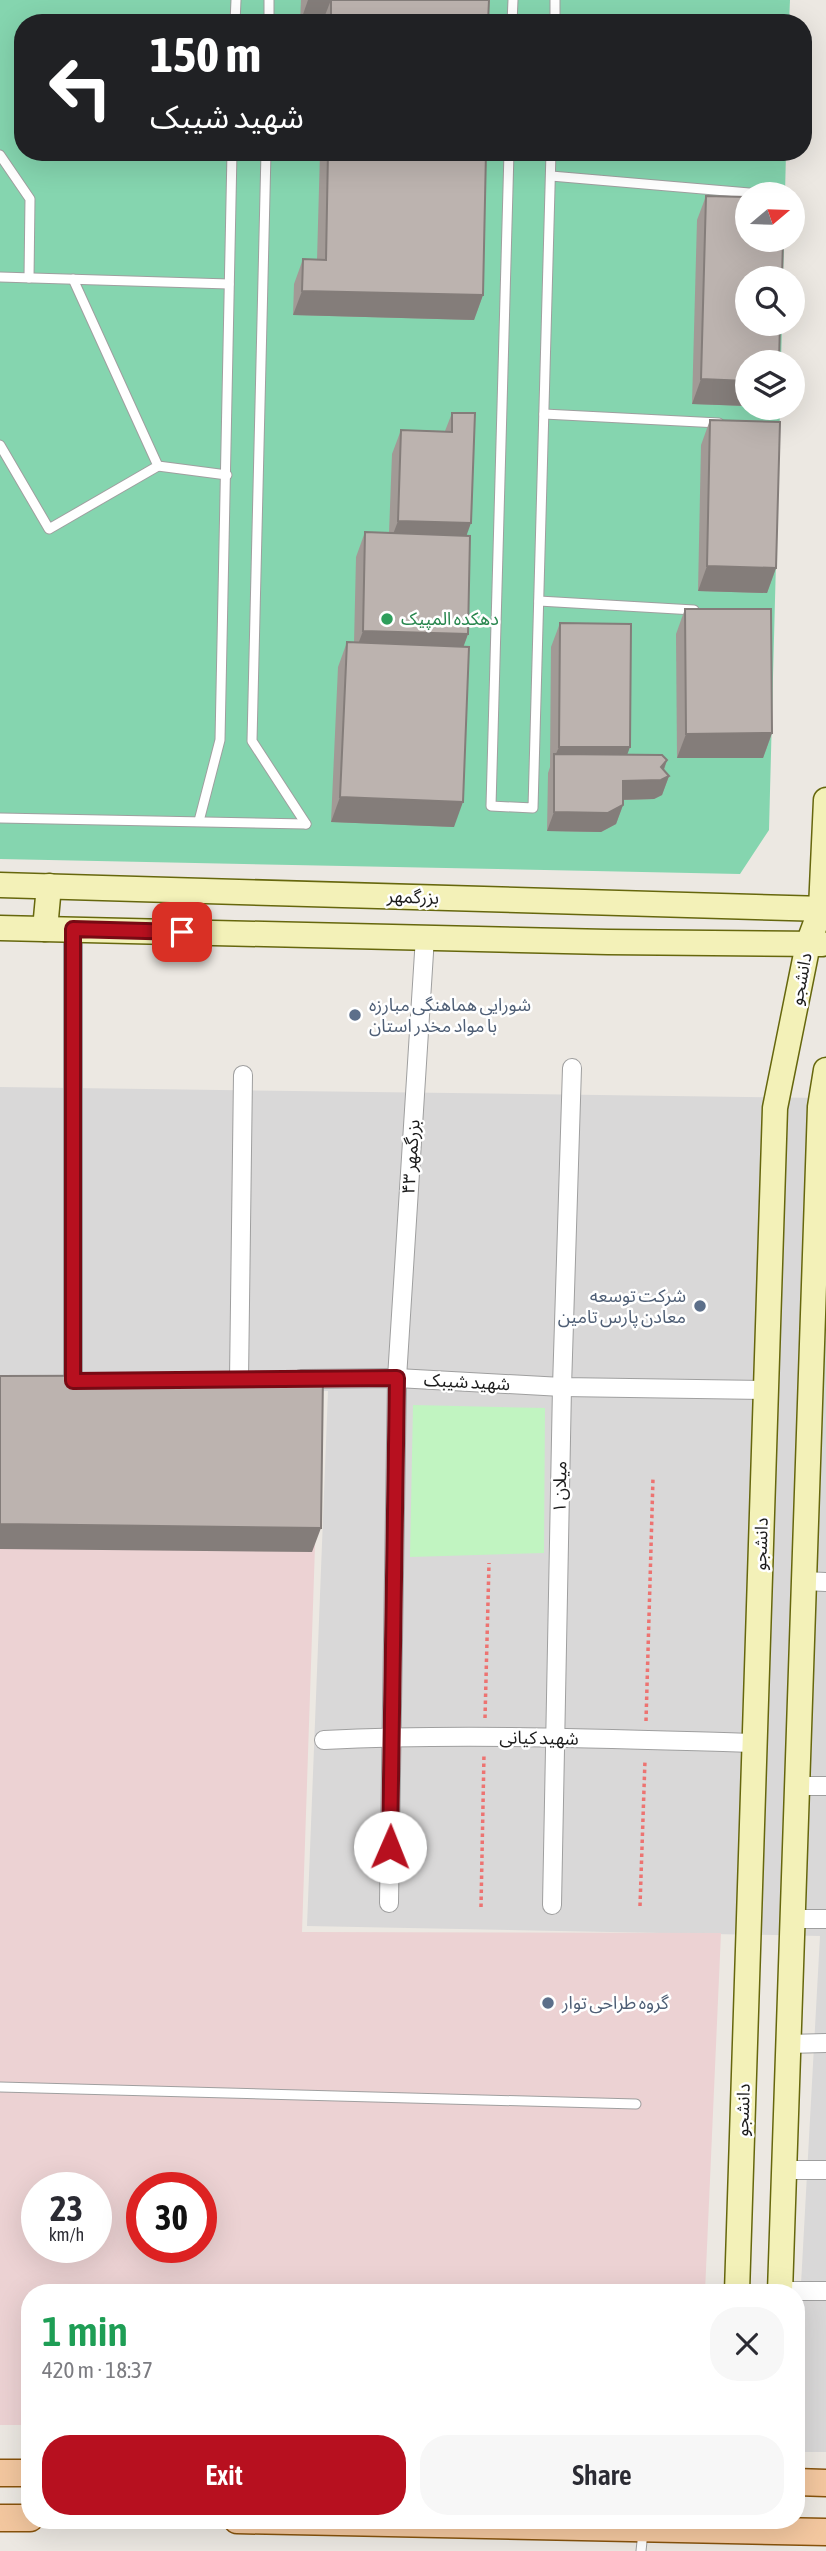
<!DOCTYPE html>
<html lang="en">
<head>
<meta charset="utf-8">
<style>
  body { margin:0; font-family:"Asap Condensed","Noto Sans Arabic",sans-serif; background:#f7f7f7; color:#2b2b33; height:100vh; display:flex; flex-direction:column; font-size:26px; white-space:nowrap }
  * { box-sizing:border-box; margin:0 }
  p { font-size:23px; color:#7c7c81 }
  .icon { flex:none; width:38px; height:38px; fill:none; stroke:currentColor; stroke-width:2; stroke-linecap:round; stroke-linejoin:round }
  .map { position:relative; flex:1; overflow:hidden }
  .sheet { position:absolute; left:21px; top:2284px; width:784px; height:245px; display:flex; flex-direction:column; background:#fff; border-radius:28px; box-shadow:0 7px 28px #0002 }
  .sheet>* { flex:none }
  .top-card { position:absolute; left:14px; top:14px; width:798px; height:147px; border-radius:28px; box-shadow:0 7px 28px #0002; background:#202124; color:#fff; overflow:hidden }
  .needle { width:46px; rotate:71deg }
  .fabs { position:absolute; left:735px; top:182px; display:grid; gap:14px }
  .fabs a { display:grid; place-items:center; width:70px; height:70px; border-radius:50%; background:#fff; box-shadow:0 7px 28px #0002; font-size:35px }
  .speed { position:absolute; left:21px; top:2172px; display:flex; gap:14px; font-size:35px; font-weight:700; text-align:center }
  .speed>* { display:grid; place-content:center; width:91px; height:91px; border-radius:50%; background:#fff; box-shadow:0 7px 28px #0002; line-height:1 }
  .speed small { font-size:18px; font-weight:400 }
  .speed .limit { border:10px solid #d22; background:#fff; color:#111 }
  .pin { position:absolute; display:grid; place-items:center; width:60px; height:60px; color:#fff; margin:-30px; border-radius:14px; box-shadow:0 4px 10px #0006 }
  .me { position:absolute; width:77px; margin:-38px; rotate:1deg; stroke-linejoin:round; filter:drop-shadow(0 0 5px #0008) }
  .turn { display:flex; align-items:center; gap:24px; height:147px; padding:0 21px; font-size:32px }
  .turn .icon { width:91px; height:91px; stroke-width:2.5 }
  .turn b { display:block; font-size:49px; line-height:60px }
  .round { display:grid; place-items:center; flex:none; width:74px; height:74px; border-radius:28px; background:#f7f7f7 }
  .headline { display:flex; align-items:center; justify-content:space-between; height:119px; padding:0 21px }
  h1 { font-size:42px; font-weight:600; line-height:52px; color:#1e9e55 }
  .action { display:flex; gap:14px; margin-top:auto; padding:14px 21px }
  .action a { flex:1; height:80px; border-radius:28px; background:#b7101f; color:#fff; font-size:28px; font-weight:600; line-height:80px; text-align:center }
  .action a+a { background:#f7f7f7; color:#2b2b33 }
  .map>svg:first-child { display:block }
</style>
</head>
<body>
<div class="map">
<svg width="826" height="2551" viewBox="0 0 826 2551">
  <rect width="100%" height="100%" fill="#ece8e2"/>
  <path fill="#d9d8d8" d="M0,1087L826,1098V2452H796V2376L820,1936L307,1926L328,1391L0,1399Z"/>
  <path fill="#ecd2d3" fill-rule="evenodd" d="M0,1398H320L302,1932L721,1933L705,2292H30V2425H0ZM37,2188H96V2247H37ZM142,2188H201V2247H142Z"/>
  <path fill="#c1f4c1" d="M413,1405L545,1408L544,1553L410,1557Z"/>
  <path fill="#85d5af" d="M0,0H790L789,23H23V152H786L785,194H747V240H784L783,278H747V324H782L781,362H747V408H780L769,830L740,874L0,859Z"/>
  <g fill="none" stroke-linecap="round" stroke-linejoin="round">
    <g stroke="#9f9f9f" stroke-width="11">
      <g id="lane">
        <path d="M235,23L236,0"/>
        <path d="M269,23V0"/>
        <path d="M512,23L513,0"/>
        <path d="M555,23V0"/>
        <path d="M266,152L252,741L306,824"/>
        <path d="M509,152L491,806L533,808L551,152"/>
        <path d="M0,155L30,199L29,278"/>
        <path d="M551,176L761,194"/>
        <path d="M0,277L229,284"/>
        <path d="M544,414L719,423"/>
        <path d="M0,445L49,529L158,466L73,279"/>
        <path d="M158,466L227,475"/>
        <path d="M539,601L694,610"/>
        <path d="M0,818L306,824"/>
        <path d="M199,821L220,740L232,152"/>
        <path d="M0,2087L636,2104"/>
        <path d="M641,2551L643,2532"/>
      </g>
    </g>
    <g stroke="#9f9f9f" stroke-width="20">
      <g id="street">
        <path d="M301,1379L397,1378L562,1387L766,1390"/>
        <path d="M239,1380L243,1075"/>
        <path d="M73,1381V929"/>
        <path d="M804,1581L826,1582"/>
        <path d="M324,1740C468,1733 611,1739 755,1743"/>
        <path d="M797,1786H826"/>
        <path d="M389,1903L397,1378L425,937"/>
        <path d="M552,1905L562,1387L572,1068"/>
        <path d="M792,1919H826"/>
        <path d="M788,2044L826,2043"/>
        <path d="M784,2170H826"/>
        <path d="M780,2291H826"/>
      </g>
    </g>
    <g stroke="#66670d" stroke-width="27">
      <g id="secondary">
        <path d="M0,885L826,909"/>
        <path d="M0,928L608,942L822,944"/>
        <path d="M45,929L49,886"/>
        <path d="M737,2292L775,1108L808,944L821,909L826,800"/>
        <path d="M780,2292L820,1107L826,1070"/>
      </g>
    </g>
    <g stroke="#87530c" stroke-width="29">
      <g id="primary">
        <path d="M0,2473H30"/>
        <path d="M796,2482L826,2483"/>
        <path d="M0,2518H30"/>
        <path d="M237,2520L826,2532"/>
      </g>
    </g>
    <g stroke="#ed7371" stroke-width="3.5" stroke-dasharray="3.5 3.5" stroke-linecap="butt">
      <path d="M485,1718L489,1563"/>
      <path d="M646,1721L653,1478"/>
      <path d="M640,1906L645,1760"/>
      <path d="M481,1907L484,1754"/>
    </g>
    <use href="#lane" stroke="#fff" stroke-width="9"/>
    <use href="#street" stroke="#fff" stroke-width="18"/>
    <use href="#secondary" stroke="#f3f1b8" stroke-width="24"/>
    <use href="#primary" stroke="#f3c79f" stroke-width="26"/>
  </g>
  <g fill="#a29a96">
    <path d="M301,0H489L488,23H300Z"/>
    <path d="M320,152H486L483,295L474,320L293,315L294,284L303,259L317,260Z"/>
    <path d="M706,196L747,362V406L692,404L697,220Z"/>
    <path d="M452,413L467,535L468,634L463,647L454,827L331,822L338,667L347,642L354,643L356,557L365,532L389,533L392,454L401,430L445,431Z"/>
    <path d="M710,420L776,568L767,593L698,591L701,445Z"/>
    <path d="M685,609L772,733L763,758H677L676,634Z"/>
    <path d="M560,623L627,755L667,760L664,770L669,776L662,795L654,799L623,800V805L616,824L601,832L547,831L548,773L550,767L551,647Z"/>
  </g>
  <g fill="#847d7a">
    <path d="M308,0H331L322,23H300Z"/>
    <path d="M302,291L483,295L474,320L293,315Z"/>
    <path d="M701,379L747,381V406L692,404Z"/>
    <path d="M398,521L471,523L462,548L389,545Z"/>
    <path d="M707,566L776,568L767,593L698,591Z"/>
    <path d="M363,631L468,634L459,659L354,655Z"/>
    <path d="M772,733L763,758H677L686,734Z"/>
    <path d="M559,747H630L621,772L554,758Z"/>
    <path d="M667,760L660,780L669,776L662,795L654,799L616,800L623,781L661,767Z"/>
    <path d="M340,797L463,802L454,827L331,822Z"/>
    <path d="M623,805L616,824L601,832L547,831L554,812Z"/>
    <path d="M0,1524L321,1528L312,1552L0,1549Z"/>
  </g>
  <g fill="#bcb3af" stroke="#847d7a" stroke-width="2">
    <path d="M331,0H489L488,23H331Z"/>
    <path d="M328,152H486L483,295L302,291L303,259L326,260Z"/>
    <path d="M706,196L747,197V240H783L782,278H747V324H780L779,362H747V381L701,379Z"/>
    <path d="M452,413H475L471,523L398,521L401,430L452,432Z"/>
    <path d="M710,420L780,422L776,568L707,566Z"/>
    <path d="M365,532L470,536L468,634L363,631Z"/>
    <path d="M685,609H771L772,733L686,734Z"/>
    <path d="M560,623L631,624L630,747H559Z"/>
    <path d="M347,642L469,647L463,802L340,797Z"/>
    <path d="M554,754L662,755L667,760L661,767L669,776L661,780L623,781V805L608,813L554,812Z"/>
    <path d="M323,1375L321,1528L0,1524V1376Z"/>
  </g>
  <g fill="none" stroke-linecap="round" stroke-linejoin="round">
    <g stroke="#770a14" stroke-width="18">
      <path id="route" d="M182,932L73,929V1381L397,1378L390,1847"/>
    </g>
    <use href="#route" stroke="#b7101f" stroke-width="12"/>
  </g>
  <circle fill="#2e9e5b" stroke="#fff" stroke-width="2.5" cx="387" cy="619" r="7"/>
  <g fill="#5c6f8a" stroke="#fff" stroke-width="2.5">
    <circle cx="355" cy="1015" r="7"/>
    <circle cx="700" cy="1306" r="7"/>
    <circle cx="548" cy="2003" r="7"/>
  </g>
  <g text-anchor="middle" stroke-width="5" stroke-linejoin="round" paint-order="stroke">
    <g font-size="18" fill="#27864d" stroke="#fff" text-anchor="start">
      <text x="401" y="625">دهکده المپیک</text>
    </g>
    <g font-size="18" fill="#1b1b1b" stroke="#fff">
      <text transform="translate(413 897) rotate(2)" y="6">بزرگمهر</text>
      <text transform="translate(801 979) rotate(-79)" y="6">دانشجو</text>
      <text transform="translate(411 1157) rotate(-86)" y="6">بزرگمهر ۴۳</text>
      <text transform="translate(467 1382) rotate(3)" y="6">شهید شیبک</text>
      <text transform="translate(560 1487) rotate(-89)" y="6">میلان ۱</text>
      <text transform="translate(761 1544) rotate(-88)" y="6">دانشجو</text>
      <text transform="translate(539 1738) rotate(1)" y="6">شهید کیانی</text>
      <text transform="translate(743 2110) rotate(-88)" y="6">دانشجو</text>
    </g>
    <g font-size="18" fill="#4e5e75" stroke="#fff" text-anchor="start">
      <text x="369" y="1011">شورایی هماهنگی مبارزه<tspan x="369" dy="21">با مواد مخدر استان</tspan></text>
      <text x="686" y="1302" text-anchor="end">شرکت توسعه<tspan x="686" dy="21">معادن پارس تامین</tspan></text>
      <text x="562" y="2009">گروه طراحی توار</text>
    </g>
  </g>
</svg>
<div class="fabs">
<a><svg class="needle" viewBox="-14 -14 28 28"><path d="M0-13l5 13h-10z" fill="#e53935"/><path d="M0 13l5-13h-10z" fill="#7c7c81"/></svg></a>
<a><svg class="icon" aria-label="search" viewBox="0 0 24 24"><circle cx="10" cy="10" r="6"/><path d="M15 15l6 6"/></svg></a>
<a><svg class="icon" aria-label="layers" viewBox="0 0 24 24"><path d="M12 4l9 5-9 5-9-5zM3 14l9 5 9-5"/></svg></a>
</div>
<div class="speed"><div>23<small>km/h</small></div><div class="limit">30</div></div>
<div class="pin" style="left:182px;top:932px;background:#d93025"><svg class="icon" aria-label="arrive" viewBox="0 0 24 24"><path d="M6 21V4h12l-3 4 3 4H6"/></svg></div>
<svg class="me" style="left:390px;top:1847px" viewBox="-20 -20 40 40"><circle r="19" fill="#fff"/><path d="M0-13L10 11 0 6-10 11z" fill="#b7101f"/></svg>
<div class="top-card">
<div class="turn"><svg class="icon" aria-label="left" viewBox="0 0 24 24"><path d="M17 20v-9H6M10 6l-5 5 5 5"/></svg><div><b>150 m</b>شهید شیبک</div></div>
</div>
<section class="sheet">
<div class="headline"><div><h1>1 min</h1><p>420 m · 18:37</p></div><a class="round"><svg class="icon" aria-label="close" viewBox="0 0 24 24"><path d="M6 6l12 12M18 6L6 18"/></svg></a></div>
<div class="action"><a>Exit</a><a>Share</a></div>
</section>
</div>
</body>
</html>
